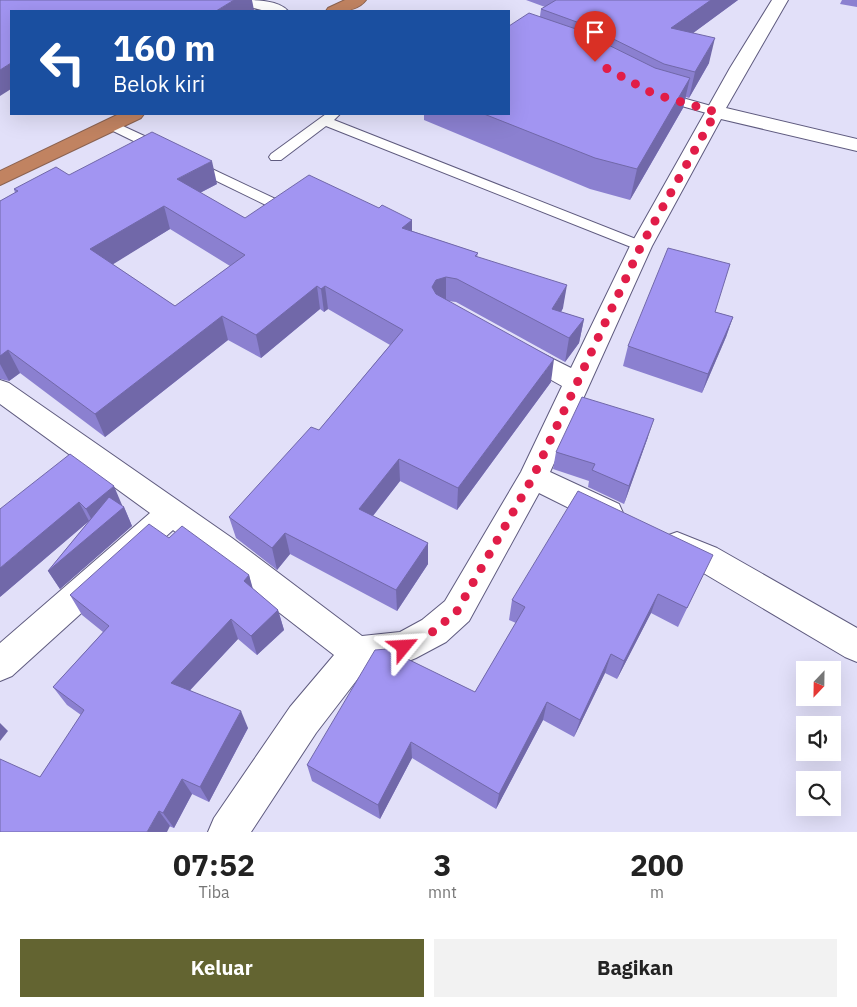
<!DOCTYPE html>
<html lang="id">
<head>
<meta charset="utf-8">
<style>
  body { margin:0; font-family:"IBM Plex Sans",sans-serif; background:#f2f2f2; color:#222; height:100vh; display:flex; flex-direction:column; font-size:19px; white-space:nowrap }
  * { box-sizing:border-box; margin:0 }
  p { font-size:16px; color:#767676 }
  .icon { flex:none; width:28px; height:28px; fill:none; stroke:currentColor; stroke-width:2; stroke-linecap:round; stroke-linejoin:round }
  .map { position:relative; height:832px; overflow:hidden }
  .drawer { display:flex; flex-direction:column; background:#fff; flex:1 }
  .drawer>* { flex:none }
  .guide { position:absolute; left:10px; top:10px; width:500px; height:105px; border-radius:0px; box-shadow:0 5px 20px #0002; background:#1a4fa0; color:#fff; overflow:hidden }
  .needle { width:32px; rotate:202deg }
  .buttons { position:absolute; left:796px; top:661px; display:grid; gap:10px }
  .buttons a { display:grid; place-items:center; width:45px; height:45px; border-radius:0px; background:#fff; box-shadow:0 5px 20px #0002; font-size:25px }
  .pin { position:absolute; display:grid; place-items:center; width:42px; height:42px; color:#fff; margin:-51px -21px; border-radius:50% 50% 50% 0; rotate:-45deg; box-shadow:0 0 5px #0007 }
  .pin .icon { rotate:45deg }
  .me { position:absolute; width:55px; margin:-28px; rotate:63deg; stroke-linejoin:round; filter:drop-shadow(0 0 4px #0008) }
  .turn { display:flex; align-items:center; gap:18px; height:105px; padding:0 20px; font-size:22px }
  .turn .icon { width:65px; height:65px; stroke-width:2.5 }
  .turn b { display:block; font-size:35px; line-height:42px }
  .eta { display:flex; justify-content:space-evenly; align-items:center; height:85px; text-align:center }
  .eta b { font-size:30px; font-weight:700; line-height:35px }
  .button { display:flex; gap:10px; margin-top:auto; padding:10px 20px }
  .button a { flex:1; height:58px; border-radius:0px; background:#636431; color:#fff; font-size:20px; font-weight:700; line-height:58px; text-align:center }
  .button a+a { background:#f2f2f2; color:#222 }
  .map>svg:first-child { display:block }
</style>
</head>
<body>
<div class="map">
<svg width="857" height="832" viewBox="0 0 857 832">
  <rect width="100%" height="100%" fill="#e2e0f9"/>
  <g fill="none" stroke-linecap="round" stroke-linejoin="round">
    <g stroke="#5f5b7f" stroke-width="2">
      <g id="lane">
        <path d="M661,92L722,109L724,112L717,116L657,99L655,96Z"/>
        <path d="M326,114H340L334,120L646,243L649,246L646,249H636L326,126L281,160H271L269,157L271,154Z"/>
        <path d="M112,121L166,146L168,149L161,153L156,152L107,128L105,125Z"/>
        <path d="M193,160L284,203L286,206L284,209H274L188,167L186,164Z"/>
      </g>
    </g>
    <g stroke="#5f5b7f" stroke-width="2">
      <g id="street">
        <path d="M242,0C256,0 279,0 288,11C275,12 251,12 242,0Z"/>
        <path d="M772,0H788L726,108L857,139V151L721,119L652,246L550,472L619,504L623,513L619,522L608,526L597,522L539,493L469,621L446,642L416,658L404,663L366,668L316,733L251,832H208L214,818L290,707L334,655L173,530L12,676L0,681V643L150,513L0,404V380L9,383L232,538L362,636L400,632L422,620L445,601L521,472L562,386L510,357L506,351L510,345L519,342L571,368L630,246L730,68Z"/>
        <path d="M677,532L717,548L857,628V662L845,657L695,568L666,554L661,545L666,536Z"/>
      </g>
    </g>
    <g stroke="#8a6251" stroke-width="2">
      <g id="highway">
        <path d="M345,0H366C357,12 339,12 326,11L328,8Z"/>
        <path d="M119,114H144L141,118L0,185V171Z"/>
      </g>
    </g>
    <use href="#lane" fill="#fff" fill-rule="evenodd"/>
    <use href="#street" fill="#fff" fill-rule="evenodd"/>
    <use href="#highway" fill="#c18361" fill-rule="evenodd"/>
  </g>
  <g fill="#8b80d0" fill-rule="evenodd">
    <path d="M526,0H738L693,33L709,63L689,98L686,97L683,108L630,200L590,189L424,120V114H509L540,16L541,9L545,7Z"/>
    <path d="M842,0H857V7L840,4Z"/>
    <path d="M69,175L217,184L200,193L245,218L379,208L412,220V231L478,253L477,257L563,308L561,312L584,319L579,343L565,362L456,302L448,301L551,382L457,510L400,481L373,516L428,543V564L397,611L290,554L277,570L236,538L229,517L319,430L390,345L328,309L324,312L320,309L261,358L228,340L105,437L20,373L9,381L0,379V201L15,193L14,189ZM170,229L230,266L175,306L112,264Z"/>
    <path d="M715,312L733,317L726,337L702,393L623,366L628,346Z"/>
    <path d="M648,437L624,504L588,487L589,481L553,469L556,452Z"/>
    <path d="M70,454L122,505L121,506L124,507L132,526L60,589L48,571L89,521L0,597Z"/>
    <path d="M169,538L249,575L252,588L278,610L284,630L257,655L238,639L190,690L248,728L209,802L192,794L174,828L40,777L81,715L67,705L53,687L103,632L82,615L70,595Z"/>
    <path d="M703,575L678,627L651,613L617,679L605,673L574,737L543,720L496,809L412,758L380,819L312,781L307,765L475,692L516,623L509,620L512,600Z"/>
  </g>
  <g fill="#7168a9">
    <path d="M234,0H252L254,10L252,11H216Z"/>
    <path d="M711,0H738L666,53L671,28Z"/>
    <path d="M715,38L709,63L689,98L695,72Z"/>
    <path d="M11,63V89L0,96V70Z"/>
    <path d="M690,78L683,108L630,200L637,169Z"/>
    <path d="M212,161L217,184L182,202L177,179Z"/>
    <path d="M164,206L170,229L99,273L90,249Z"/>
    <path d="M412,220V243L402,228Z"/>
    <path d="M446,277V300L435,303L432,287L436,280Z"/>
    <path d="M567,285L563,308L551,329L552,309Z"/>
    <path d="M317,286L320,309L261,358L256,335Z"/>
    <path d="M325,286L328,309L324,312L321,289Z"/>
    <path d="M222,316L228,340L105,437L95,414Z"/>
    <path d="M733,317L726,337L702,393L708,374Z"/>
    <path d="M584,319L579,343L565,362L569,338Z"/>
    <path d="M8,350L20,373L9,381L0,364V356Z"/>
    <path d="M554,359L551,382L457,510L458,488Z"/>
    <path d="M654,419L648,437L624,504L629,486Z"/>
    <path d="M399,459L400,481L361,531L359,509Z"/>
    <path d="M114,486L122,505L96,528L86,509Z"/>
    <path d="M79,502L89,521L0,597V568Z"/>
    <path d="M124,507L132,526L60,589L48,571Z"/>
    <path d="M285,533L290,554L277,570L272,548Z"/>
    <path d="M428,543V564L397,611L396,590Z"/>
    <path d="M249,575L255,596L244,581Z"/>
    <path d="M658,594L651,613L617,679L624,661Z"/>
    <path d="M278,610L284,630L257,655L251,636Z"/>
    <path d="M231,619L238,639L180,701L171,683Z"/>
    <path d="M611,654L605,673L574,737L580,720Z"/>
    <path d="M547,702L543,720L496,809L499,794Z"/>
    <path d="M241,711L248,728L209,802L200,787Z"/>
    <path d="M0,723L8,731L0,741Z"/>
    <path d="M411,742L412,758L380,819L378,805Z"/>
    <path d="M182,779L192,794L174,828L163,813Z"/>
    <path d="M159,811L170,826L167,832H147Z"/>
  </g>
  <g fill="#a295f2" stroke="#7168a9" fill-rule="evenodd">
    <path d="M0,0H234L216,11H11V63L0,70Z"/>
    <path d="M556,0H711L671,28L715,38L695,72L664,64L585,25L541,9Z"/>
    <path d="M529,13L576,29L655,68L690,78L637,169L595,158L484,114H509V26Z"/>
    <path d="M152,132L212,161L177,179L245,218L309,175L379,208L382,205L412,220L402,228L478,253L475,256L567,285L552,309L584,319L569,338L457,279L446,277L436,280L432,287L436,294L554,359L458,488L399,459L359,509L428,543L396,590L285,533L272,548L229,517L311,427L319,430L403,330L325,286L321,289L317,286L256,335L222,316L95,414L8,350L0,356V201L18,191L14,189L56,167L69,175ZM164,206L245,255L175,306L90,249Z"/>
    <path d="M668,248L730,264L715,312L733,317L708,374L628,346Z"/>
    <path d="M582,397L654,419L629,486L592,470L595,464L556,452Z"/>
    <path d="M70,454L114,486L86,509L79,502L0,568V509Z"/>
    <path d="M578,491L713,555L687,608L658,594L624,661L611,654L580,720L547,702L499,794L411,742L378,805L307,765L375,650L387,649L475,692L525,607L512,600Z"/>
    <path d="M109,497L124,507L48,571Z"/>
    <path d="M149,524L169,538L182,526L249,575L244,581L278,610L251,636L231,619L171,683L241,711L200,787L182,779L163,813L159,811L147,832H0V759L40,777L84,710L53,687L109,626L70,595Z"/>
  </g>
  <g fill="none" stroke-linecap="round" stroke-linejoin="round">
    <path stroke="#e11d48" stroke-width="9" stroke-dasharray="0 16.2" d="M404,647L434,631L457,611L533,477L641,246L716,112L654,94L595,62"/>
  </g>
</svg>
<div class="buttons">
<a><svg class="needle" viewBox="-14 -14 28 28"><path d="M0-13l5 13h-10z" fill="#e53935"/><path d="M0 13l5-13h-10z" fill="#767676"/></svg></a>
<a><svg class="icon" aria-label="sound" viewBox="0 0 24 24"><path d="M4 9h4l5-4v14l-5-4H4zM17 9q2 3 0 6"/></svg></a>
<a><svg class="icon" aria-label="search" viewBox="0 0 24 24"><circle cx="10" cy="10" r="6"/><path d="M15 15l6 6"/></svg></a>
</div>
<div class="pin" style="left:595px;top:62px;background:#d93025"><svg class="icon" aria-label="arrive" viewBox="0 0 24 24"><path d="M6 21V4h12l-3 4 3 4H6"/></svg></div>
<svg class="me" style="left:404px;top:647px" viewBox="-20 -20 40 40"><path d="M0-17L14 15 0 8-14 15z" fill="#e11d48" stroke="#fff" stroke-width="4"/></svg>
<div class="guide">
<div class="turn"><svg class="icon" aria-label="left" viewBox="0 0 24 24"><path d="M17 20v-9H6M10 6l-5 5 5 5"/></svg><div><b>160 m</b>Belok kiri</div></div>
</div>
</div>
<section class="drawer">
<div class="eta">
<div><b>07:52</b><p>Tiba</p></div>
<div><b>3</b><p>mnt</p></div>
<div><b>200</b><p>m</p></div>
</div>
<div class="button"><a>Keluar</a><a>Bagikan</a></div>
</section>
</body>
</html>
